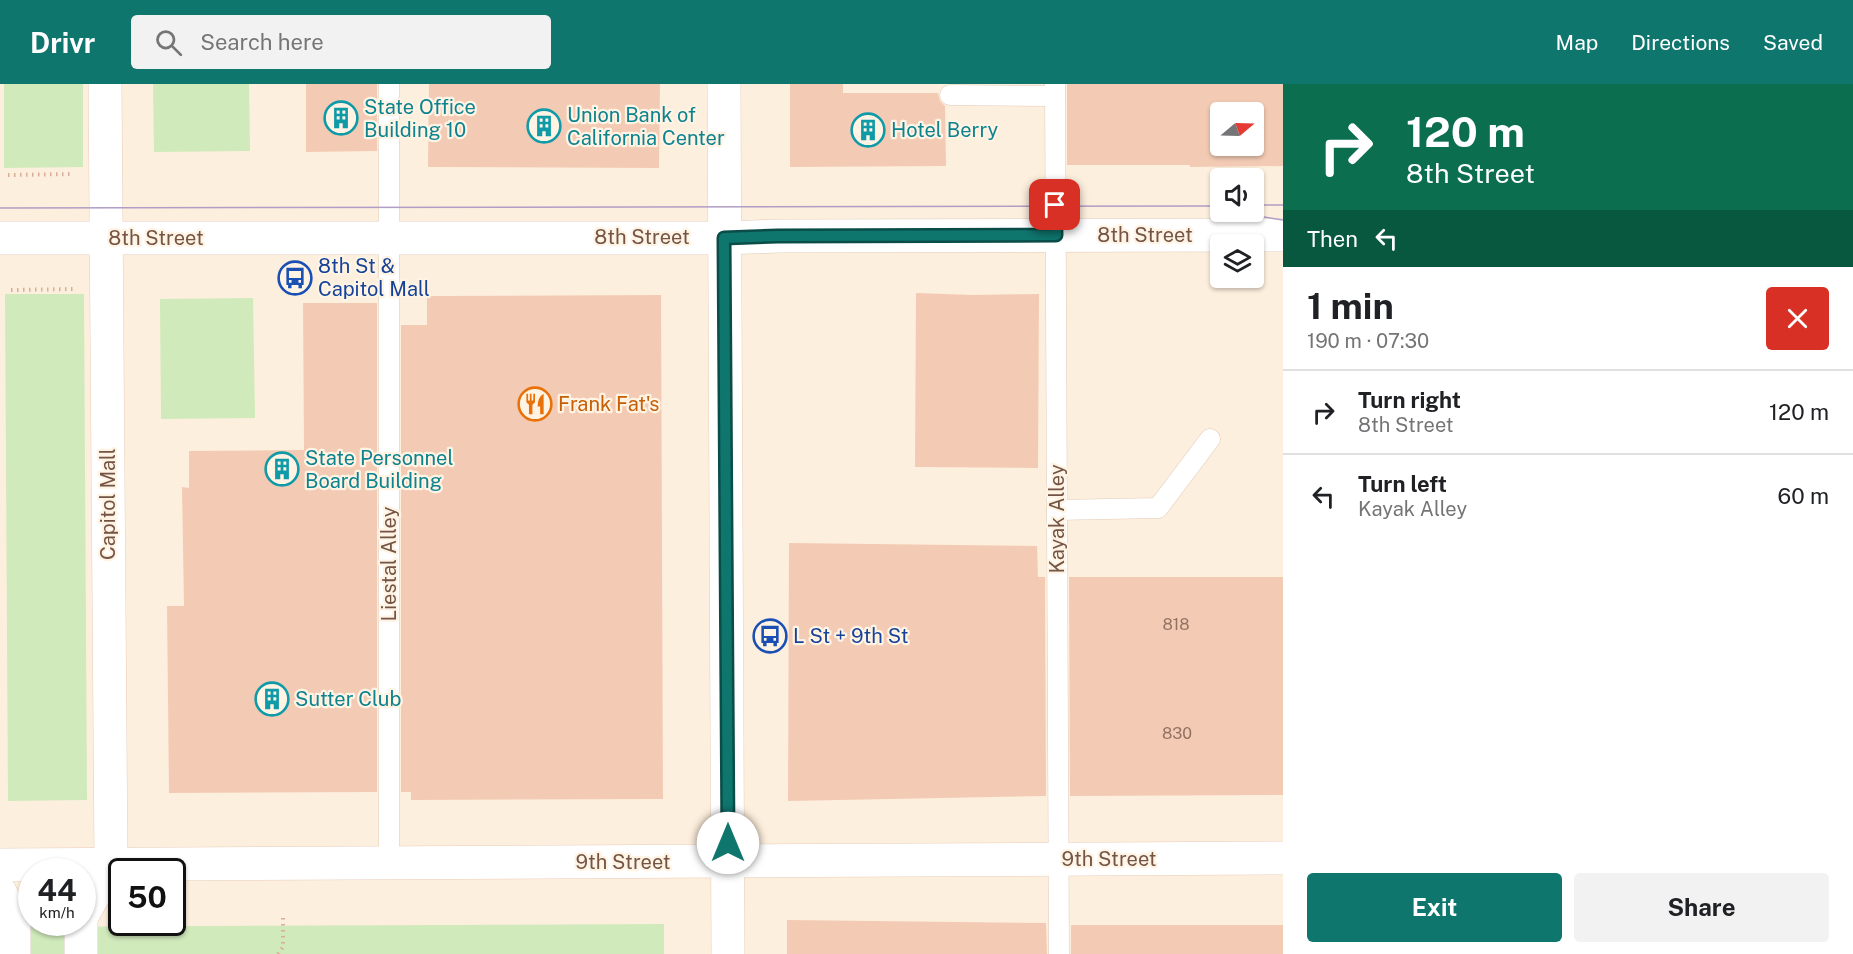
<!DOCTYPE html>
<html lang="en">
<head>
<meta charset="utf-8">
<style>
  body { margin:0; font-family:"Public Sans",sans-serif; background:#f2f2f2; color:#202124; height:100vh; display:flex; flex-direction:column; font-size:22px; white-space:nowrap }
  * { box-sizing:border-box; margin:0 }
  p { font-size:20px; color:#757577 }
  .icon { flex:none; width:33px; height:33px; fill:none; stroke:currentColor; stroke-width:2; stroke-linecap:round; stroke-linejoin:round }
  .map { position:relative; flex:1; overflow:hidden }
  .drawer { display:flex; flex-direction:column; background:#fff; width:570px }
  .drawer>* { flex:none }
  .top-card { background:#0b6e4f; color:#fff; overflow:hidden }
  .needle { width:39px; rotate:71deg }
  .controls { position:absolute; left:1210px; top:18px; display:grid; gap:12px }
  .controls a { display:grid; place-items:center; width:54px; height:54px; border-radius:6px; background:#fff; box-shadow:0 2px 4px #0004; font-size:30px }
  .speed { position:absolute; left:18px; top:774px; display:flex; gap:12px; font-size:30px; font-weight:700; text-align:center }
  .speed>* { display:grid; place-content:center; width:78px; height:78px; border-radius:50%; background:#fff; box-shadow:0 2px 4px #0004; line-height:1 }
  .speed small { font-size:15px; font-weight:400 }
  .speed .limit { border:3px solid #111; border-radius:9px; background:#fff; color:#111 }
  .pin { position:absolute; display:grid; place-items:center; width:51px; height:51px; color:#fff; margin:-26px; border-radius:12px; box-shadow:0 3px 9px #0006 }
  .me { position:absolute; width:66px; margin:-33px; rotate:0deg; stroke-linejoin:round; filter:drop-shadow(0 0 4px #0008) }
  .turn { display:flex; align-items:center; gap:21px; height:126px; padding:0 24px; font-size:27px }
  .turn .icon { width:78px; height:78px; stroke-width:2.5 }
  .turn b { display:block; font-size:42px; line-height:51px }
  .then { display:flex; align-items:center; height:57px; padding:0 24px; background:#0003; gap:12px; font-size:22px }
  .round { display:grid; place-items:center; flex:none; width:63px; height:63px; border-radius:6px; background:#f2f2f2 }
  .overview { display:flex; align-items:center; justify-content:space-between; height:102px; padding:0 24px }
  h1 { font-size:36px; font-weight:700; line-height:45px }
  .cta { display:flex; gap:12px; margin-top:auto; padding:12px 24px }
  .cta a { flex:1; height:69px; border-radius:6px; background:#0f766e; color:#fff; font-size:24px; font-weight:700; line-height:69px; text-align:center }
  .cta a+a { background:#f2f2f2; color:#202124 }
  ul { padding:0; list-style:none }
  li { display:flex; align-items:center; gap:18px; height:84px; padding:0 24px; border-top:2px solid #e0e0e0 }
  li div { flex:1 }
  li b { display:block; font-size:22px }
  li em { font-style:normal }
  header { display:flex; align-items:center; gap:36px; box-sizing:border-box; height:84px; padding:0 30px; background:#0f766e; color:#fff }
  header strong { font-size:28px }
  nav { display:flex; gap:33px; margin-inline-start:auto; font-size:21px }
  .search { width:420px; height:54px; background:#f2f2f2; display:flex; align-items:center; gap:15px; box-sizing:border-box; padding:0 21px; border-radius:6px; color:#757577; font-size:22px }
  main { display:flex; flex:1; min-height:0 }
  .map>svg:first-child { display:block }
</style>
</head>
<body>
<header>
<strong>Drivr</strong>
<div class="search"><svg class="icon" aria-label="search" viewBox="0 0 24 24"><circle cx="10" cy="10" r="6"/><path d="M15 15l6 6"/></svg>Search here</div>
<nav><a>Map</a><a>Directions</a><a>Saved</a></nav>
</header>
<main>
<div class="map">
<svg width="1283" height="870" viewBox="0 0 1283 870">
  <rect width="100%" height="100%" fill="#fdefdd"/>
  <g fill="#d0eabc">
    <path d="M4,0H83V83L4,84Z"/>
    <path d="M153,0H249L250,67L154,68Z"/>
    <path d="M5,210H84L87,716L8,717Z"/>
    <path d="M253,214L255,334L161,335L160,215Z"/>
    <path d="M664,840V870H0V843Z"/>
  </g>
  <g fill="#f3cbb4" fill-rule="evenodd">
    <path d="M306,0H377V67L306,68Z"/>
    <path d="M429,0H660L659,84L428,83Z"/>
    <path d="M790,0H843V9H938L940,17L945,22L946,82L790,83Z"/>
    <path d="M1067,0H1283V82L1190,83V81H1067ZM1221,28H1254V62H1221Z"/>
    <path d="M916,209L972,211L1039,210L1038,384L915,383Z"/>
    <path d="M661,211L663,715L411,716V708H401V241H427V212Z"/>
    <path d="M303,219H377V708L169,709L167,522H184L182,403L189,404V367L304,366Z"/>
    <path d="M789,459L1037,462L1038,493H1045L1046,712L788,717Z"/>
    <path d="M1069,493H1283V711L1070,712Z"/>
    <path d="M787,836L1046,839L1047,870H787Z"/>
    <rect x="1071" y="841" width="212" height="29"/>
  </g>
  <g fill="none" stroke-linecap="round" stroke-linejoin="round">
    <g stroke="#e1cbb9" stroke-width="21">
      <g id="lane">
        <path d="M1055,0L1059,870"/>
        <path d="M950,11L1055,12"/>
        <path d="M1057,426L1158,424L1210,355"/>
        <path d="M389,779V0"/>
      </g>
    </g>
    <g stroke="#e1cbb9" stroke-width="34">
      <g id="street">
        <path d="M0,154H725L779,152L1283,151"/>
        <path d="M0,808L14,835V870"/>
        <path d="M82,832L111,780"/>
        <path d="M81,838V870"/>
      </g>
    </g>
    <g stroke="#e8cdb9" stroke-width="34">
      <g id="secondary">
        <path d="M105,0L111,780"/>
        <path d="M724,0L728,870"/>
        <path d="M0,781L1283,774"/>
      </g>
    </g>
    <g stroke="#d7ae98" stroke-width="4" stroke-dasharray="1.5 4.5" stroke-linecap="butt">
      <path d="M8,91L73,90"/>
      <path d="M11,206L74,205"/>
      <path d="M278,870L283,863V834"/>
    </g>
    <use href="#lane" stroke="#fff" stroke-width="20"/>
    <use href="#street" stroke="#fff" stroke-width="33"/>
    <use href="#secondary" stroke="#fff" stroke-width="33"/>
    <g stroke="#b19dc5" stroke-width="1.5">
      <path d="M1254,121H1283"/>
      <path d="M0,124L1221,122"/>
      <path d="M1232,128L1283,136"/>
    </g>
  </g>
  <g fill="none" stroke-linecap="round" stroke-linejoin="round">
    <g stroke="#0a4d48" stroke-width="15">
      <path id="route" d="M728,759L724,154L778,152L1056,151L1055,121"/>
    </g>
    <use href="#route" stroke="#0f766e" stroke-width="10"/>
  </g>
  <defs>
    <g id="building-ring" transform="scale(1.725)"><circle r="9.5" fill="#fff3e4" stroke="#0f9aa8" stroke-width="1.5"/><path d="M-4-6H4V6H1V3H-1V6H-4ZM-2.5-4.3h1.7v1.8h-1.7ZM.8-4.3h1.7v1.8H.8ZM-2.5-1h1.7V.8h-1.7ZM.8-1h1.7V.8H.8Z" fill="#0f9aa8"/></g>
    <g id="bus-ring" transform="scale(1.725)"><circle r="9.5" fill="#fff3e4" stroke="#1a4fb4" stroke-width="1.5"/><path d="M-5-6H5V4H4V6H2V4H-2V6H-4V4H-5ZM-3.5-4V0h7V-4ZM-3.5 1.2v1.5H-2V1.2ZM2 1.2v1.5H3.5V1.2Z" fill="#1a4fb4"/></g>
    <g id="restaurant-ring" transform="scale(1.725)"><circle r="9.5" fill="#fff3e4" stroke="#e8710a" stroke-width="1.5"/><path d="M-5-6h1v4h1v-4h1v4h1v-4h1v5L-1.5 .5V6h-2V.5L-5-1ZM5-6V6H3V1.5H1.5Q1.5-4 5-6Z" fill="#e8710a"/></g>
  </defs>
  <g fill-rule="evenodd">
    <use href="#building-ring" x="341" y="34"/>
    <use href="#building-ring" x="544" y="42"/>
    <use href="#building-ring" x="868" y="46"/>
    <use href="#bus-ring" x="295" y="194"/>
    <use href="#restaurant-ring" x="535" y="320"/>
    <use href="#building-ring" x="282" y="385"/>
    <use href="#bus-ring" x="770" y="552"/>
    <use href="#building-ring" x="272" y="615"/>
  </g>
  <g text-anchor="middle" stroke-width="4.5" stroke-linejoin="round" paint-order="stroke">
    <g font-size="16" fill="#937261">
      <text x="1176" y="546">818</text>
      <text x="1177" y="655">830</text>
    </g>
    <g font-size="20" fill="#0d838f" stroke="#fff3e4" text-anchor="start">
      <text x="364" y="30">State Office<tspan x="364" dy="23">Building 10</tspan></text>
      <text x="567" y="38">Union Bank of<tspan x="567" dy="23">California Center</tspan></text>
      <text x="891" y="53">Hotel Berry</text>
      <text x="305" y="381">State Personnel<tspan x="305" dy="23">Board Building</tspan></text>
      <text x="295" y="622">Sutter Club</text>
    </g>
    <g font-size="20" fill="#735445" stroke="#fff3e4">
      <text x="1145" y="158">8th Street</text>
      <text x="642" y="160">8th Street</text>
      <text x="156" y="161">8th Street</text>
      <text transform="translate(108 420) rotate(-90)" y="7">Capitol Mall</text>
      <text transform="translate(1057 435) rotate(-90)" y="7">Kayak Alley</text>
      <text transform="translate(389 480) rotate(-90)" y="7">Liestal Alley</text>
      <text x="1109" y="782">9th Street</text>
      <text x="623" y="785">9th Street</text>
    </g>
    <g font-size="20" fill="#164399" stroke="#fff3e4" text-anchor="start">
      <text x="318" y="189">8th St &amp;<tspan x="318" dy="23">Capitol Mall</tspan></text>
      <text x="793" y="559">L St + 9th St</text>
    </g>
    <g font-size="20" fill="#c56008" stroke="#fff3e4" text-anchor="start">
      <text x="558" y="327">Frank Fat's</text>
    </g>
  </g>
</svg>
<div class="controls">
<a><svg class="needle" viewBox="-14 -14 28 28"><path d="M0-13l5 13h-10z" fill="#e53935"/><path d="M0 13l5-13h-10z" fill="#757577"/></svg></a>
<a><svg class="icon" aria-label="sound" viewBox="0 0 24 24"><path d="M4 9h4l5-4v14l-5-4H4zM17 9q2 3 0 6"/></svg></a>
<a><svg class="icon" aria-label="layers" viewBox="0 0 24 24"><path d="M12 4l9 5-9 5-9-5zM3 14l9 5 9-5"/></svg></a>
</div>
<div class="speed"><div>44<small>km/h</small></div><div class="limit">50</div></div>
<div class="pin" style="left:1055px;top:121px;background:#d93025"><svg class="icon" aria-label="arrive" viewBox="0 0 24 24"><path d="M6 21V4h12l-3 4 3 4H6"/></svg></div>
<svg class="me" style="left:728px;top:759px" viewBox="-20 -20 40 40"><circle r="19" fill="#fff"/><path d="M0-13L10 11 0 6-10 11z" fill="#0f766e"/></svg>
</div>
<section class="drawer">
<div class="top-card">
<div class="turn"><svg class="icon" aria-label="right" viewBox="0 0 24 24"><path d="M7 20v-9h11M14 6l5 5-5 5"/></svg><div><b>120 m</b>8th Street</div></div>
<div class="then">Then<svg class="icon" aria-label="left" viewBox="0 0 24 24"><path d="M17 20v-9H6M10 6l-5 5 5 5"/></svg></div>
</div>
<div class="overview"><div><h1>1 min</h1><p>190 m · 07:30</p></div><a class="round" style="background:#d93025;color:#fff"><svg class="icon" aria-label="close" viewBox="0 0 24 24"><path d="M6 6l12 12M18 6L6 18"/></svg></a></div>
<ul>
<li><svg class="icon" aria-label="right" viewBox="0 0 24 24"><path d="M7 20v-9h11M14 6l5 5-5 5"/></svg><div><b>Turn right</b><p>8th Street</p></div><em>120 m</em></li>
<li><svg class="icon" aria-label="left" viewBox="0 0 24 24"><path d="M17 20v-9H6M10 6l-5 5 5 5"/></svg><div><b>Turn left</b><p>Kayak Alley</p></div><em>60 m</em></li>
</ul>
<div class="cta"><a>Exit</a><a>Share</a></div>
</section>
</main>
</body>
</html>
